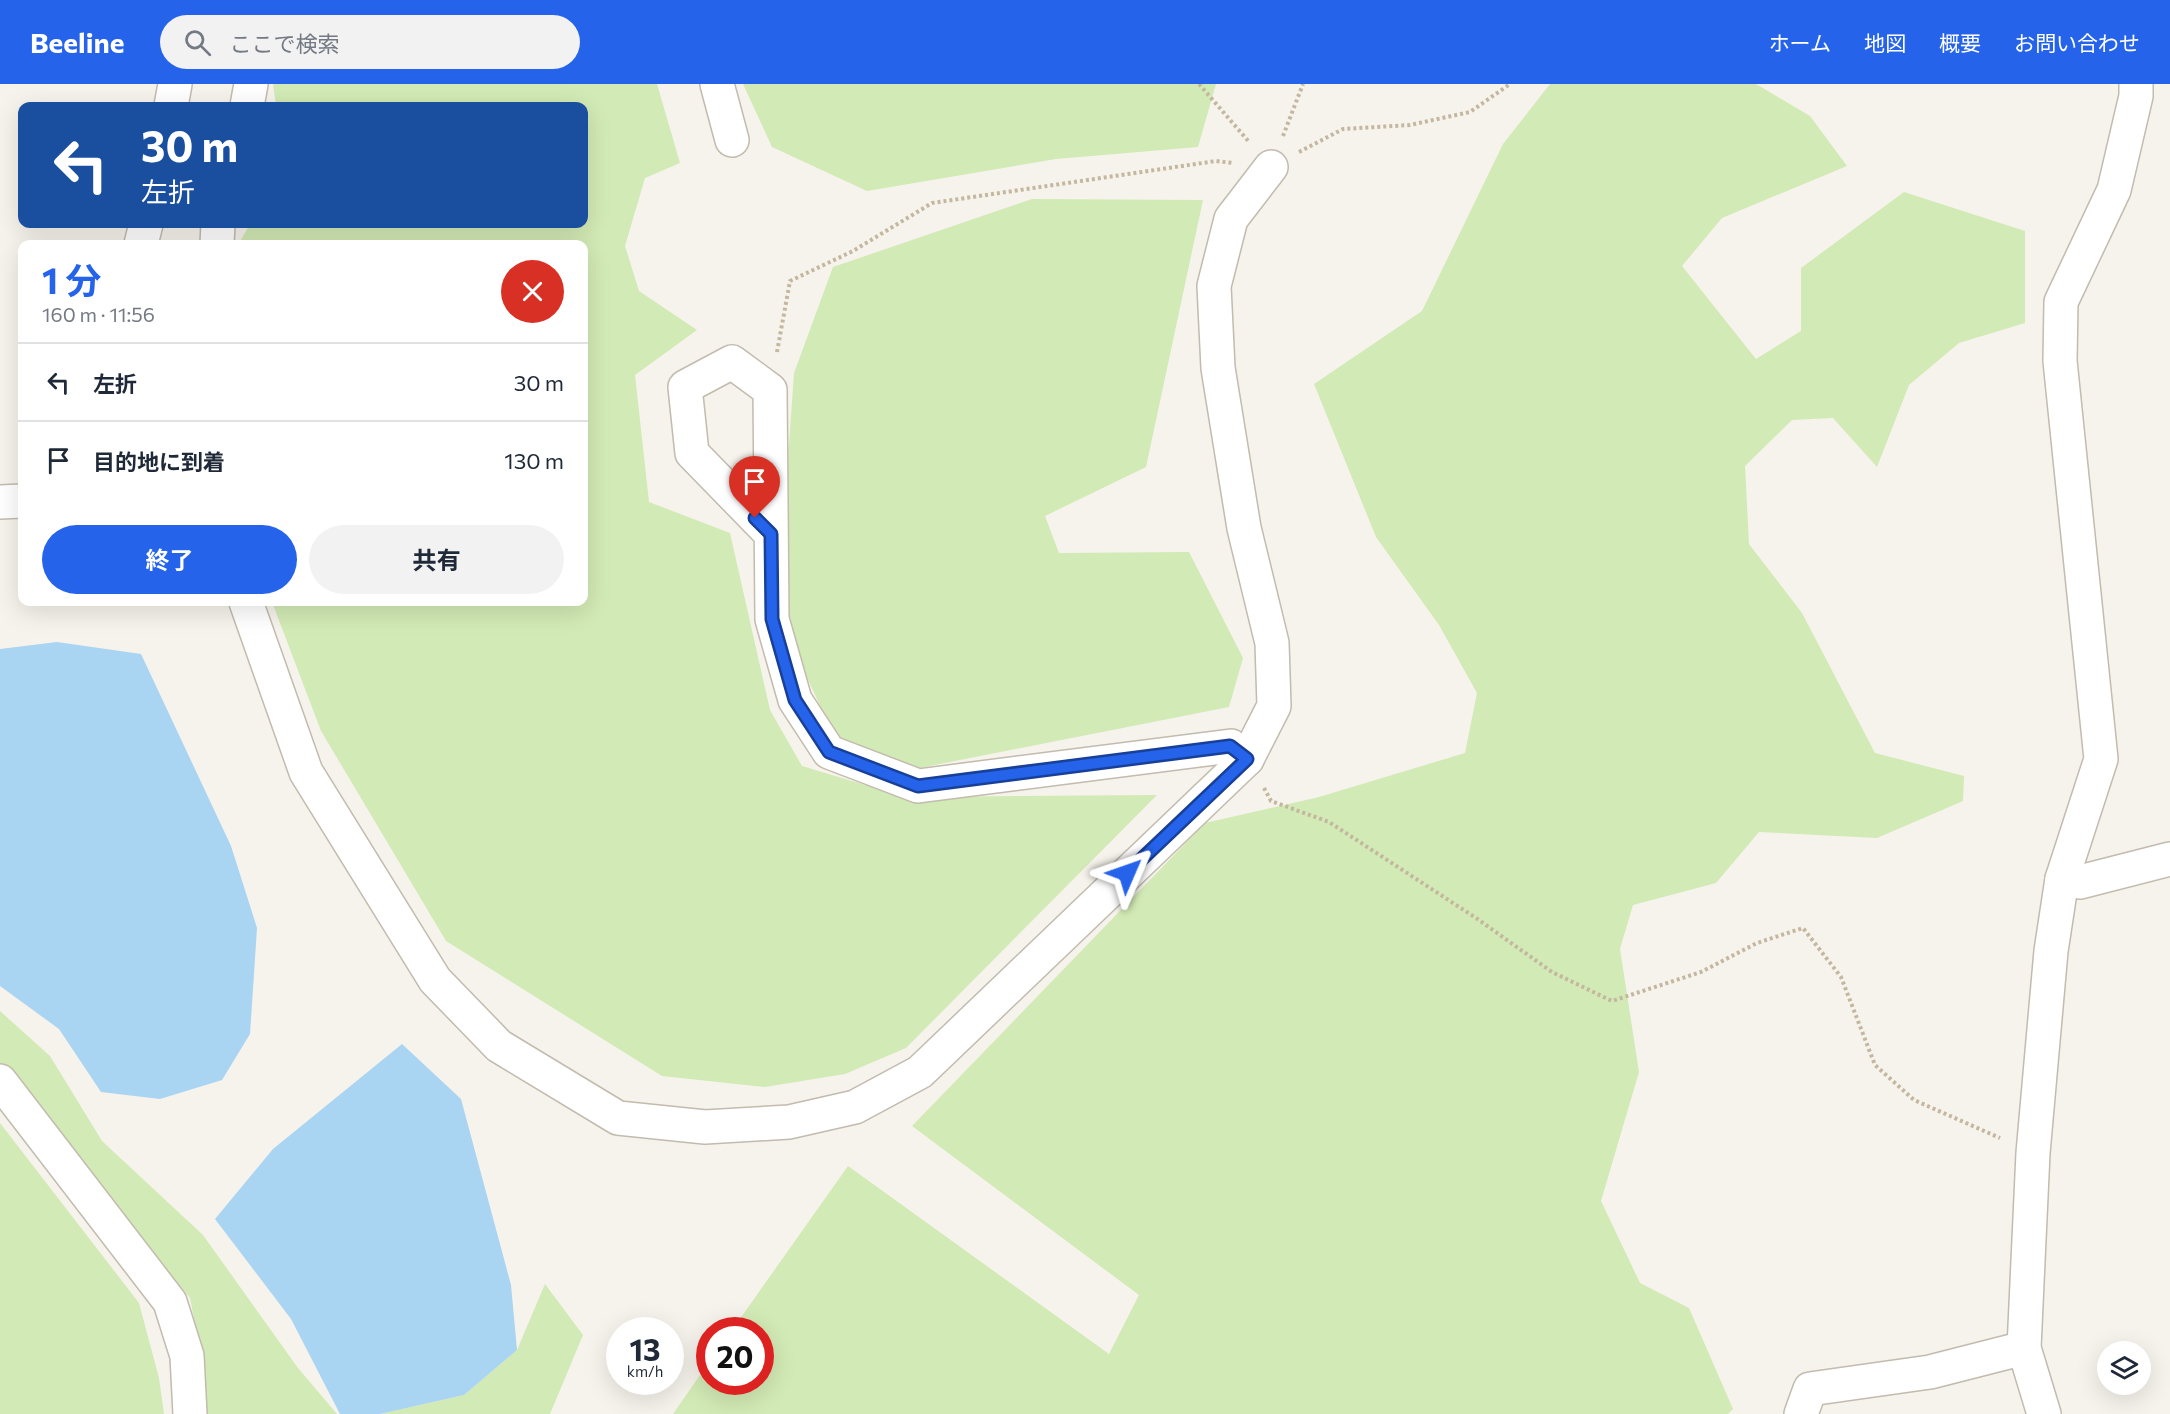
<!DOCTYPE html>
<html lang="ja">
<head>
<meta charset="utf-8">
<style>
  body { margin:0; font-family:Commissioner,"Noto Sans JP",sans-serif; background:#f2f2f3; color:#1f2937; height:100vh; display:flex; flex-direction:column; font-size:22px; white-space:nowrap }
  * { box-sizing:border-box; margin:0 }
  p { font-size:20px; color:#747a83 }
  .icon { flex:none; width:33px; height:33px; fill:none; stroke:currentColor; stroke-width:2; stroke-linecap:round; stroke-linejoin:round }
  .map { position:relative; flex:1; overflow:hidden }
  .panel { position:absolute; left:18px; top:156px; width:570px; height:366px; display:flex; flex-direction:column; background:#fff; border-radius:12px; box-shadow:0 6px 24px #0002 }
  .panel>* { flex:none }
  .top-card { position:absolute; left:18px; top:18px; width:570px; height:126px; border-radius:12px; box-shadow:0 6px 24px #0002; background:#1a4fa0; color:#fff; overflow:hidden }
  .fabs { position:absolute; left:2097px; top:1257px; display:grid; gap:12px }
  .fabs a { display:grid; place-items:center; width:54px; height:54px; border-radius:50%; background:#fff; box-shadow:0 6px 24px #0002; font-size:30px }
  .speed { position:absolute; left:606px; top:1233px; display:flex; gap:12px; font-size:30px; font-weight:700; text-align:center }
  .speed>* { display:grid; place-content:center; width:78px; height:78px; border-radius:50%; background:#fff; box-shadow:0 6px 24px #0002; line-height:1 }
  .speed small { font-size:15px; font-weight:400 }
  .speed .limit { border:9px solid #d22; background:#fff; color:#111 }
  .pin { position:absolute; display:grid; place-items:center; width:51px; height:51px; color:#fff; margin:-62px -26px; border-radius:50% 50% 50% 0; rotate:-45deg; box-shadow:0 0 6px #0007 }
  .pin .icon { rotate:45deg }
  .me { position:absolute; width:66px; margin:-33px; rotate:47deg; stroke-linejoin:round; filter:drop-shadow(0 0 4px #0008) }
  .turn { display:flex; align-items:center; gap:21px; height:126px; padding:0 24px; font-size:27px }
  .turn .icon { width:78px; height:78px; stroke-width:2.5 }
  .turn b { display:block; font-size:42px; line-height:51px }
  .round { display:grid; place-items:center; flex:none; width:63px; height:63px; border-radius:32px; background:#f2f2f3 }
  .summary { display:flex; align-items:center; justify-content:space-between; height:102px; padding:0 24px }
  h1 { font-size:36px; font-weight:700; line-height:45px; color:#2563eb }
  .action { display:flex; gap:12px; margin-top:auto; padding:12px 24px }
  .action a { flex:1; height:69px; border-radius:36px; background:#2563eb; color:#fff; font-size:24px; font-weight:700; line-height:69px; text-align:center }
  .action a+a { background:#f2f2f3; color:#1f2937 }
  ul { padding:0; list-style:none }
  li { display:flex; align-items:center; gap:18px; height:78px; padding:0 24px; border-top:2px solid #e0e1e3 }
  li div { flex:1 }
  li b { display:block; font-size:22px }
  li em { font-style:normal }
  header { display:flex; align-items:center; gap:36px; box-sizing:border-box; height:84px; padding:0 30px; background:#2563eb; color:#fff }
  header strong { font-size:28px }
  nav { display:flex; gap:33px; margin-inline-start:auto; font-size:21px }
  .search { width:420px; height:54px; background:#f2f2f3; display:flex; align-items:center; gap:15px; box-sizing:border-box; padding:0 21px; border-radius:33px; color:#747a83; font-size:22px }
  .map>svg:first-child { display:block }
</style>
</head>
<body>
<header>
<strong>Beeline</strong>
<div class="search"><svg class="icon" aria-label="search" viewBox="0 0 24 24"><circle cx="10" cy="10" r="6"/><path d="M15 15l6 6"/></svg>ここで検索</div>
<nav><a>ホーム</a><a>地図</a><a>概要</a><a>お問い合わせ</a></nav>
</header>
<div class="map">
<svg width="2170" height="1330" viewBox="0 0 2170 1330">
  <rect width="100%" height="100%" fill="#f6f3ec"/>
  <g fill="#d2eab5">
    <path d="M273,0H657L680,79L645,94L625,162L639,207L697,246L635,291L649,418L730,449L770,626L802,682L905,713L1157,711L906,964L845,990L765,1003L662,992L446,857L321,647L272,518H584V160H240L239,159L250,140H584V22H276Z"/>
    <path d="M743,0H1216L1198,63L1056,75L867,107L772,63Z"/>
    <path d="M1550,0H1756L1810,32L1847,82L1722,134L1682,182L1756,275L1801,247V184L1904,108L2025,147V239L1959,259L1909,301L1877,383L1833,334L1792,336L1745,382L1749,460L1802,529L1875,669L1964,692L1963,717L1877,754L1759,748L1716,799L1633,821L1620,865L1639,988L1601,1117L1640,1199L1689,1224L1733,1325L1728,1330H673L709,1278L710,1298H760V1246H732L848,1082L1109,1270L1139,1211L912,1042L1205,739L1319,713L1465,669L1477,609L1439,541L1376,453L1314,300L1422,227L1503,60Z"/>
    <path d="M1032,115L1203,116L1146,383L1045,432L1059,469L1189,468L1243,574L1229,623L899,688L836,657L801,580L780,489L794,289L833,183Z"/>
    <path d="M0,927L50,972L102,1057L203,1151L298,1284L337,1330H206L205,1291L190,1214L0,981Z"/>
    <path d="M0,1039L139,1219L159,1294L164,1330H0Z"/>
    <path d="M545,1200L583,1251L550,1330H380L464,1311L517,1266Z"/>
  </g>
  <g fill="#a9d4f2">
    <path d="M57,558L141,570L231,762L257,844L250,950L222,996L160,1015L101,1008L59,945L0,902V565Z"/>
    <path d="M402,960L461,1015L511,1201L517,1266L464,1311L380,1330H340L291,1235L215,1135L273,1065Z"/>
  </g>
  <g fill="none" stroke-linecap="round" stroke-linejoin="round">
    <g stroke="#c2bbae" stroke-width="36">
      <g id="minor">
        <path d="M717,0L732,56"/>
        <path d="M171,22L175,0"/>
        <path d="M247,22L251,0"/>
        <path d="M141,160L146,140"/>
        <path d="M217,160L218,140"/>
        <path d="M0,418L22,417"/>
        <path d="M771,450L692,369L685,303L732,278L770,306L772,535L795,616L829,668L918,702L1231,662L1247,675"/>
        <path d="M246,518L306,688L435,896L499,962L618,1034L705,1043L789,1038L855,1023L920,988L1247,675L1274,622L1272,559L1244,444L1218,284L1214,202L1231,135L1271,83"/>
        <path d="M2062,795L2080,798L2170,775"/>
        <path d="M0,997L170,1218L187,1272L190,1330"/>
        <path d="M1801,1330L1810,1305L1930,1288L2024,1264"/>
        <path d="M2044,1330L2024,1264L2033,1069L2051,867L2062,795L2101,675L2060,277L2061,218L2114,106L2136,12V0"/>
      </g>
    </g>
    <g stroke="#c4b79f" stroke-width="4" stroke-dasharray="3 3" stroke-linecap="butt">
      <path d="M1199,0L1250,59"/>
      <path d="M1283,52L1303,0"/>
      <path d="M1299,68L1343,45L1410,41L1470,28L1510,0"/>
      <path d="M777,268L790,197L853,167L932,119L1216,77L1233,79"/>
      <path d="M1264,704L1271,717L1329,738L1476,834L1552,888L1612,917L1701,888L1757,859L1803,844L1841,893L1875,981L1914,1016L2000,1054"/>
    </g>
    <use href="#minor" stroke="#fff" stroke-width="33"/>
  </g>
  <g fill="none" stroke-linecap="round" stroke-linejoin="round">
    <g stroke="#184099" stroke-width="15">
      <path id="route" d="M755,434L771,450L772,535L795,616L829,668L918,702L1230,662L1247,675L1127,789"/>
    </g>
    <use href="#route" stroke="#2563eb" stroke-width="10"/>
  </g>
</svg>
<div class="fabs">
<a><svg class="icon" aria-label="layers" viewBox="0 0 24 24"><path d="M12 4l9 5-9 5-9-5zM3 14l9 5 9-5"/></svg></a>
</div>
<div class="speed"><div>13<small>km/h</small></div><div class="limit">20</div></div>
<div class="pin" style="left:755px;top:434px;background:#d93025"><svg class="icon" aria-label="arrive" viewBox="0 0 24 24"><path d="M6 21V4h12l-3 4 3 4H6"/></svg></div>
<svg class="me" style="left:1127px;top:789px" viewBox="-20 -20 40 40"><path d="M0-17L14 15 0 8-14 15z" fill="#2563eb" stroke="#fff" stroke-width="4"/></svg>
<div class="top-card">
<div class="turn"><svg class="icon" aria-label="left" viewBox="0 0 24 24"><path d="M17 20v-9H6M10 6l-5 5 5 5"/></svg><div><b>30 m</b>左折</div></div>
</div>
<section class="panel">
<div class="summary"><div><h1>1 分</h1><p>160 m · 11:56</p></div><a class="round" style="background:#d93025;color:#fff"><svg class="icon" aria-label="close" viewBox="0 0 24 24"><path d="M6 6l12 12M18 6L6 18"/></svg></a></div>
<ul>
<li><svg class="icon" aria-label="left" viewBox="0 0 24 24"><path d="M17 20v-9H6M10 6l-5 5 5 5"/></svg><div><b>左折</b></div><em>30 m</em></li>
<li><svg class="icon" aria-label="arrive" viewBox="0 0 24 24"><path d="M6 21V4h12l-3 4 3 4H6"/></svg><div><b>目的地に到着</b></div><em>130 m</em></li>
</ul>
<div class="action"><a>終了</a><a>共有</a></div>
</section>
</div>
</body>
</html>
